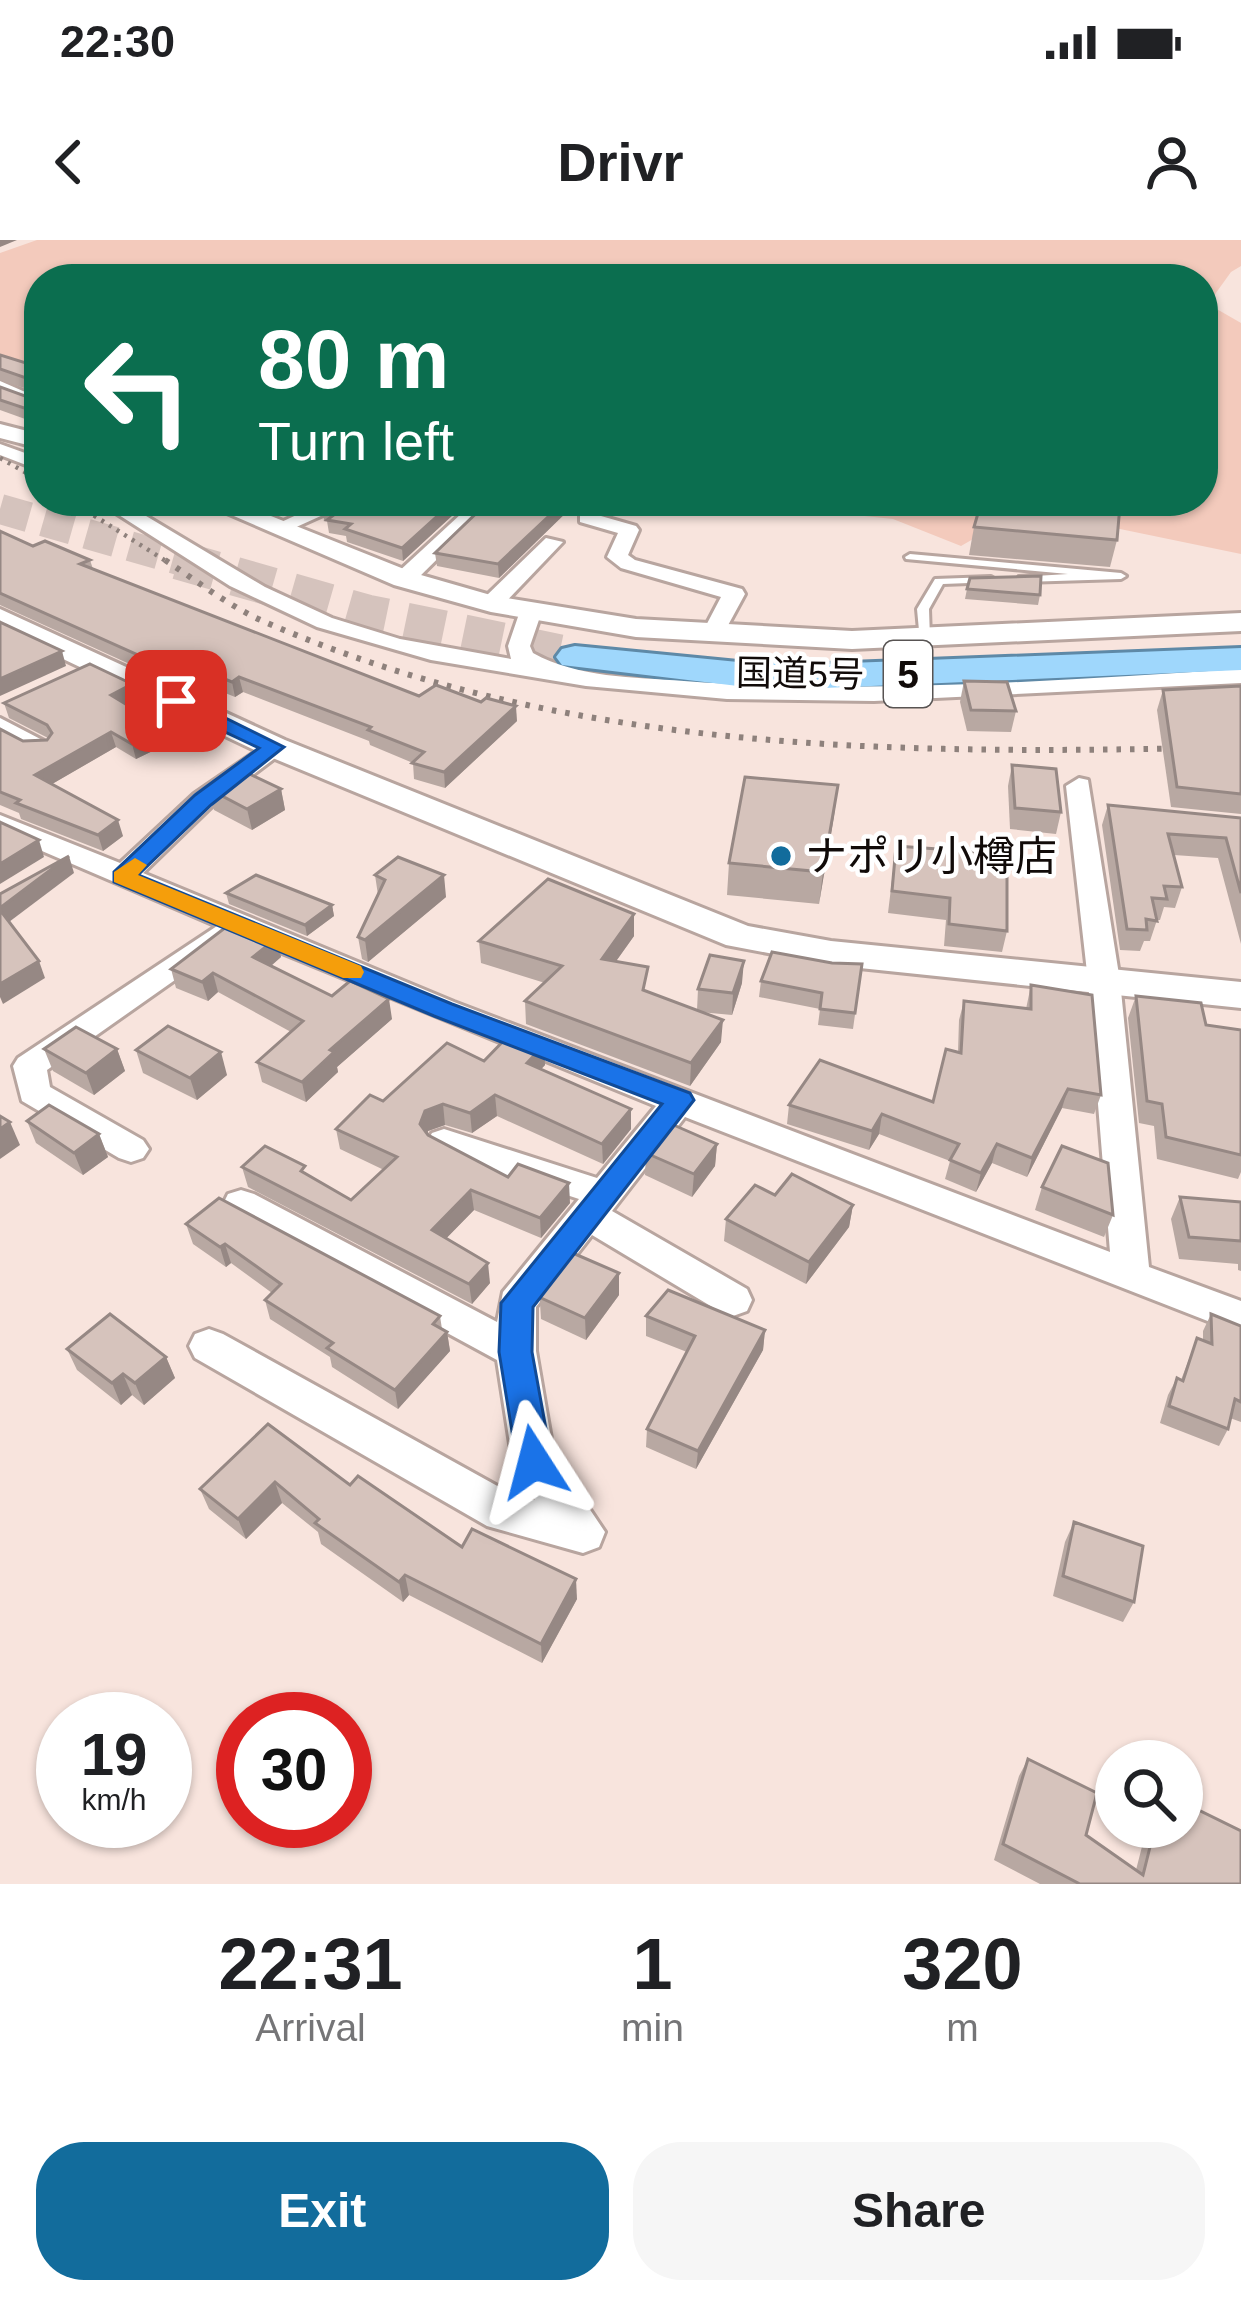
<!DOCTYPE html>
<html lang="en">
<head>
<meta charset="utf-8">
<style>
  body { margin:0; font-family:Arial,"Noto Sans JP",sans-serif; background:#f6f6f6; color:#202124; height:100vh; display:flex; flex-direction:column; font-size:45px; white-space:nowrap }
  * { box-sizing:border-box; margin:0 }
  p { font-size:39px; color:#757577 }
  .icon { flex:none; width:66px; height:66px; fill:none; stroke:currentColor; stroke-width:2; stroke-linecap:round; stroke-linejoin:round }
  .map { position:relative; height:1644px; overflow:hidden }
  .panel { display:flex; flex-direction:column; background:#fff; flex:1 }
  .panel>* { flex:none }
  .top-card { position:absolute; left:24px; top:24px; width:1194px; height:252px; border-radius:48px; box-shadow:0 3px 9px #0004; background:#0b6e4f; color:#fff; overflow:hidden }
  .buttons { position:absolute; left:1095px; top:1500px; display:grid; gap:24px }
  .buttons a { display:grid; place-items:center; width:108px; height:108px; border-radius:50%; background:#fff; box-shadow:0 3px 9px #0004; font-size:60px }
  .speed { position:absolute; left:36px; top:1452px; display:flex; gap:24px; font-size:60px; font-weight:700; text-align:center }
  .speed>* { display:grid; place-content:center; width:156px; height:156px; border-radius:50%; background:#fff; box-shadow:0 3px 9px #0004; line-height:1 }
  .speed small { font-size:30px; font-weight:400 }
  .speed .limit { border:18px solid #d22; background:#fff; color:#111 }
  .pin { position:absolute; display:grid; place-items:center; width:102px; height:102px; color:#fff; margin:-51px; border-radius:24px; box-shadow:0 6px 18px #0006 }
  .me { position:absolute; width:132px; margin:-66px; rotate:351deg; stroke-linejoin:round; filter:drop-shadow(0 0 9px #0008) }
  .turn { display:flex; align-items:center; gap:42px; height:252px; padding:0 36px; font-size:54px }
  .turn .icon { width:156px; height:156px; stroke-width:2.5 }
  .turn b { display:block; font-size:84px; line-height:102px }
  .eta { display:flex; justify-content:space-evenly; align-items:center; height:204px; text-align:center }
  .eta b { font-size:72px; font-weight:700; line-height:84px }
  .cta { display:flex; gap:24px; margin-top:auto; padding:24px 36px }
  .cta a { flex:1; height:138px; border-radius:48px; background:#126c9c; color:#fff; font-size:48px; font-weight:700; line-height:138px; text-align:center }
  .cta a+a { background:#f6f6f6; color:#202124 }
  .status { display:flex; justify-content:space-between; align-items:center; height:84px; padding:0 60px; background:#fff; direction:ltr }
  .status svg { height:33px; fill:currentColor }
  header { display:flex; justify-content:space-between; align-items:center; height:156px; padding:0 36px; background:#fff; font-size:54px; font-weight:700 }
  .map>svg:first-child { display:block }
</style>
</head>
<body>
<div class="status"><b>22:30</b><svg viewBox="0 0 49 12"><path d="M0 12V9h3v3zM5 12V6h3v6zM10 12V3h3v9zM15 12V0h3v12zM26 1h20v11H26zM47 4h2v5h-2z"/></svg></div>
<header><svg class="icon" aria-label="back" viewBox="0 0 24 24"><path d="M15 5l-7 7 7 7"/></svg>Drivr<svg class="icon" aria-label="person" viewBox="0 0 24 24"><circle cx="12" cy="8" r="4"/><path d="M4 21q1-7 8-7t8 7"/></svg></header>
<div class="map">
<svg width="1241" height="1644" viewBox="0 0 1241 1644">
  <rect width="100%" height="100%" fill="#f8e4dd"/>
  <path fill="#f3cabc" d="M37,0H1241V26L1231,32L1208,64L1241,83V314L1120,289L1006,280L961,306L893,279L724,261H1203V39H829L746,28L680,39H39V136L0,121V13Z"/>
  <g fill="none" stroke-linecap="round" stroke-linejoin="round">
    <path stroke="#d5c3bd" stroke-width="30" stroke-dasharray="30 15" stroke-linecap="butt" d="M0,269L189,323"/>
    <path stroke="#d5c3bd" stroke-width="39" stroke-dasharray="39 20" stroke-linecap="butt" d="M178,320L367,374L575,417"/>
    <g stroke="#b8a59f" stroke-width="6">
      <g id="service">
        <path d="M910,314L1121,333L1126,336L1121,339L1023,342L1019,341V337L1068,334L906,319L905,317Z"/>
        <path d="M991,337L996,340L995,342L943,344L929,369L930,399L920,401L917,369L935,339Z"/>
      </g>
    </g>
    <g stroke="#b8a59f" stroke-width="6">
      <g id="minor">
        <path d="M0,141L39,158V170L0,152Z"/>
        <path d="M0,204L39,218V230L0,215Z"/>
        <path d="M97,261H121L265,347L332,378L400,399L511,419L508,406L520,371L523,366H539L542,371L530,406L533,413C578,438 633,437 684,441C870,455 1056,440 1241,429V443L874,461L727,459L586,446L431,420L317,387L230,346Z"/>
        <path d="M327,261H354L283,293L266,289Z"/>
        <path d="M475,261H496L412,344H396V334Z"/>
        <path d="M587,272L636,286L639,290L628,315L635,320L742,349L745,354L720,400H704L701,395L721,357L621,328L607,317L618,293L580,282V274Z"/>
        <path d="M546,298L563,302L499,369H483V359Z"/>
        <path d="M0,478L48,503L52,508L48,513H30L0,496Z"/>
        <path d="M274,499L287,507L283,512L212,566L143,633L454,762L1110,1012L1088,741L1066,546L1079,538L1088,540L1120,741L1149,1027L1241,1061V1094L685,877L612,971L747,1049L752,1060L747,1071L733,1076L719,1071L592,995L536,1067V1111L554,1216L605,1292L599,1307L583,1313L487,1286L195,1118L189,1106L195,1094L209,1089L223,1094L512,1254L535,1260L513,1223L497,1120L228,974L223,964L228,954L241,950L254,954L497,1082L503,1052L579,959L432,911L427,902L432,893L444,889L597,938L656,866L231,692L229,702L47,830L50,847L143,900L149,909L143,918L131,922L119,918L22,861L13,826L18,818L217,686L0,593V575L120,623L194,554Z"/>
      </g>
    </g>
    <g stroke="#b8a59f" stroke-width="6">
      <g id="tertiary">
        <path d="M0,184L39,194V208L0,198Z"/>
        <path d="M199,261H233L414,333L494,356L636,379L852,391L1241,373V391L852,409L636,397L491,372L394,345Z"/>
        <path d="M0,369L285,500L748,686L831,701L1241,742V768L831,725L726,705L263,514L0,389Z"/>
      </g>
    </g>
    <g stroke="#5e89a7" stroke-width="6">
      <path id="trunk" d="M575,406L738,422L824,424L1241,408V430L824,448L738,446L562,425L556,417L562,409Z"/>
    </g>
    <use href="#service" fill="#fff" fill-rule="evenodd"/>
    <use href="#minor" fill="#fff" fill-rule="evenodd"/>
    <use href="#tertiary" fill="#fff" fill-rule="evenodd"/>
    <use href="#trunk" fill="#9fd7fc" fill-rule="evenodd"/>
    <g stroke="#8e817c" stroke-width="4.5" stroke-dasharray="3 6" stroke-linecap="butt">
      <path d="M0,218L39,240"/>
      <path d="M71,261L169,323"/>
    </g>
    <path stroke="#8e817c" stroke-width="6" stroke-dasharray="4.5 9" stroke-linecap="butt" d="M165,320C197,341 230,367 265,382C573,516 912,515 1241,507"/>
  </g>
  <g fill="#b8a8a2">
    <path d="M0,115L39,127V153L0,140Z"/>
    <path d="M0,147L39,161V184L0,170Z"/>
    <path d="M249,261H316L292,272Z"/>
    <path d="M335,261H468L403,321L347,302L346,296L329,293L327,281L324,280L322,267Z"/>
    <path d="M489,261H578L499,338L437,326L435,313Z"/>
    <path d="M974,287L1117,300L1110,327L969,315Z"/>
    <path d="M0,291L33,306L90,320L93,329L419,456L517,481L445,548L414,539L413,523L370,505L369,501L243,452L235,457L181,435L169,442L0,365Z"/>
    <path d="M967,349L1040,355L1038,365L965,359Z"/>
    <path d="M964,441L1016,471L1011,492L967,491L960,462Z"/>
    <path d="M1241,446V574L1171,567L1157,470L1163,450Z"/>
    <path d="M136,459L126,464L165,488L169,503L136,519L116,507L52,544L123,596L103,611L21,579L19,573L0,565V489L23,501L47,500L48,498L9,478L4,463Z"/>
    <path d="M1012,525L1061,572L1056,594L1010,589L1008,546Z"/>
    <path d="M838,545L819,664L727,655L729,623Z"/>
    <path d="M209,549H281L285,570L252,590L214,570Z"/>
    <path d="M1108,565L1241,578V704L1218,618L1174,615L1182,647L1175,668L1164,667L1160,680H1157L1150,701H1144L1140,711L1120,710L1102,585Z"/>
    <path d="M896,606L1007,691L1002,712L944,706L946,680L888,673Z"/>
    <path d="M375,635L446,657L368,722L362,719L358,697L378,655Z"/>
    <path d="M226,653L332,665L334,676L307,696L229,664Z"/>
    <path d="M634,696L616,721L647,752L697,770L698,749L742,743L732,775L700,772L721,802L690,846L526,784L525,761L545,743L481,723L479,701Z"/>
    <path d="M277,698L281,717L271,726L332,756L392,779L337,827L338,832L306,862L262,842L257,822L291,792L218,752L208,761L176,748L171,729Z"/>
    <path d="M832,723L862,724L853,789L818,785L820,769L759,757L761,741Z"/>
    <path d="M1031,745L1101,855L1094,874L1062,868L1027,937L992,923L976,952L945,939L950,921L879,894L869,910L787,884L789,865L933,862L958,812L959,780L964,761L1026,769Z"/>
    <path d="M1136,756L1206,785L1241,790V932L1238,939L1157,919L1154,886L1139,883L1128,778Z"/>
    <path d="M544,805L545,825L541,829L631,889L603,924L497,876L472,893L445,885L428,891L427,894L508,937L570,963L541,998L474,970L446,998L490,1043L472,1064L248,947L242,927L307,935L351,960L384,930L340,909L336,889L383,861L484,821Z"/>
    <path d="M44,809H117L125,831L94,855L53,831Z"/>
    <path d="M136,810L227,835L197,860L143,833Z"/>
    <path d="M27,881L99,894L108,917L83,935L36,903Z"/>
    <path d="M717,904L715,926L692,957L645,935L646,913Z"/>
    <path d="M1042,947L1113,975L1104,997L1035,970Z"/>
    <path d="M775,955L853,965L849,987L806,1044L724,1001L726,979Z"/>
    <path d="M1180,957L1241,962V1031L1238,1030V1024L1179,1019L1171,979Z"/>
    <path d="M186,984L440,1076L442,1089L447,1092L450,1111L398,1169L332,1127L330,1117L270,1079L265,1060L272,1053L231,1023L226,1027L193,1004Z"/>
    <path d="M539,1048L619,1055L586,1100L541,1079Z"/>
    <path d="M1211,1074L1241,1086V1182L1230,1178L1228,1189L1219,1206L1160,1183L1168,1155L1177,1138L1181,1140L1197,1098L1203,1100V1091Z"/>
    <path d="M646,1076L765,1090L763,1110L696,1229L646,1207L647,1189L687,1112L646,1096Z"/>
    <path d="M67,1109L166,1117L175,1138L144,1165L132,1155L121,1165L77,1130Z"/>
    <path d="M268,1184L350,1245L462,1307L577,1359L542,1423L409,1355L403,1362L321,1304L318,1292L282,1263L246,1299L209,1269L200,1249Z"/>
    <path d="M1074,1282L1134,1362L1123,1382L1053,1356L1065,1302Z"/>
    <path d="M1028,1519L1086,1595L1136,1630L1147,1587H1182L1241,1644H1040L994,1620L1019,1536Z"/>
  </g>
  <g fill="#968884">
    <path d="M0,0H17L0,7Z"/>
    <path d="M291,261H316L292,272Z"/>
    <path d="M454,261H468L403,321L402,308Z"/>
    <path d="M565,261H578L499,338L498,324Z"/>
    <path d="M62,411L66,426L0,456V439Z"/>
    <path d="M178,420L181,435L169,442L165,427Z"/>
    <path d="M239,437L243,452L235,457L232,442Z"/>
    <path d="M132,444L136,459L115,471L111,455Z"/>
    <path d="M516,466L517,481L445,548L444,532Z"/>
    <path d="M165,488L169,503L136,519L132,504Z"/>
    <path d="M111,492L116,507L40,551L35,535Z"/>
    <path d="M838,545L834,576L819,664L823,632Z"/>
    <path d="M281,549L285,570L252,590L247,569Z"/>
    <path d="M118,580L123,596L103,611L98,595Z"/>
    <path d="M39,600L44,617L0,644V624Z"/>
    <path d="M69,616L74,633L5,685L0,668Z"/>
    <path d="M444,635L446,657L368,722L365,700Z"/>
    <path d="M332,665L334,676L307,696L305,685Z"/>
    <path d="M634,674V696L602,741V719Z"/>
    <path d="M277,698L281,717L258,737L253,717Z"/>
    <path d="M39,721L45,738L3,764L0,757V744Z"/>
    <path d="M744,721L742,743L732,775L733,753Z"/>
    <path d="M213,733L218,752L208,761L202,742Z"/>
    <path d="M389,759L392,779L337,827L338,832L306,862L302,842L330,810Z"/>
    <path d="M723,780L721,802L690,846L691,823Z"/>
    <path d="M544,805L545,825L528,843L527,823Z"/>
    <path d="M117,809L125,831L94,855L86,833Z"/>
    <path d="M221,812L227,835L197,860L190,838Z"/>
    <path d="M1068,849L1062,868L1027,937L1032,918Z"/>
    <path d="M495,855L497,876L472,893L470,873Z"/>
    <path d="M443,864L445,885L428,891L423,904L420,884L425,871Z"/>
    <path d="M631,869V889L603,924L602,904Z"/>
    <path d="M882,874L879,894L869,910L872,891Z"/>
    <path d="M10,882L20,905L0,919V889Z"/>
    <path d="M99,894L108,917L83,935L74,913Z"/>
    <path d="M717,904L715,926L692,957L694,934Z"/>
    <path d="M997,904L992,923L976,952L981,933Z"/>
    <path d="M569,943L570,963L541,998L540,978Z"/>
    <path d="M471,950L474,970L435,1010L432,990Z"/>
    <path d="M853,965L849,987L806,1044L809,1022Z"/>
    <path d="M225,1004L231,1023L226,1027L220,1007Z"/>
    <path d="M488,1023L490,1043L472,1064L469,1044Z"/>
    <path d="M619,1033V1055L586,1100L585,1078Z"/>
    <path d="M765,1090L763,1110L696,1229L698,1211Z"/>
    <path d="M447,1092L450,1111L398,1169L395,1150Z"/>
    <path d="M166,1117L175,1138L144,1165L135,1143Z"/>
    <path d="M123,1134L132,1155L121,1165L112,1143Z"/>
    <path d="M275,1242L282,1263L246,1299L238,1279Z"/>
    <path d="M405,1335L409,1355L403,1362L399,1342Z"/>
    <path d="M576,1339L577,1359L542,1423L541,1404Z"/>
  </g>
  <g fill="#d6c3bc" stroke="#968884" stroke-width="3">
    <path d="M0,115L39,127V157L38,142L0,129Z"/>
    <path d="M0,147L39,161V173L0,160Z"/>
    <path d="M335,261H454L402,308L345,289L351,284L327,280L339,271L322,267Z"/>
    <path d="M489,261H565L498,324L435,313Z"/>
    <path d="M1079,261L1120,265L1117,300L974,287L981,263L1045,271L1046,267L1077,271Z"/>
    <path d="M0,291L33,306L45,301L90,320L80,324L419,456L436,445L481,462L486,458L516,466L444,532L412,523L424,512L368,490L371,487L239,437L232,442L178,420L165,427L0,353Z"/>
    <path d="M1041,336L1040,355L967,349L970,338Z"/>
    <path d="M0,382L62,411L0,439Z"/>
    <path d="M90,424L132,444L111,455L165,488L132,504L111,492L35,535L118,580L98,595L16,563L20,560L0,552V489L23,501L47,500L52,493L47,485L4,463Z"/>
    <path d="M964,441L1007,442L1016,471L971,470Z"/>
    <path d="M1241,446V554L1177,547L1163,450Z"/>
    <path d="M1012,525L1056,529L1061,572L1015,568Z"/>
    <path d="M239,529L281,549L247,569L209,549Z"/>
    <path d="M745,537L838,545L823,632L729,623Z"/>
    <path d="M1108,565L1241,578V653L1226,598L1168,594L1182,647L1164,646L1167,659L1152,658L1157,681L1146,679L1147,690L1127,689Z"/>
    <path d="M0,582L39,600L0,624Z"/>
    <path d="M896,606L1007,614V691L949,684L950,658L892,651Z"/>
    <path d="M69,616L0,668V654Z"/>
    <path d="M398,617L444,635L365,700L358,697L385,640L375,635Z"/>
    <path d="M256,635L332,665L305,685L226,653Z"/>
    <path d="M548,639L634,674L602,719L648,727L643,750L723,780L691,823L525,761L562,726L479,701Z"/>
    <path d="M0,670L39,721L0,744Z"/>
    <path d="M234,681L277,698L253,717L332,756L350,741L389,759L330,810L334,812L302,842L257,822L303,781L213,733L202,742L171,729Z"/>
    <path d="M772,712L832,723L862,724L855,773L820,769L822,753L761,741Z"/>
    <path d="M710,715L744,721L733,753L698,749Z"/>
    <path d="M1031,745L1092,755L1101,855L1068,849L1032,918L997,904L981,933L950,920L959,904L882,874L872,891L789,865L820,820L933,862L946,809L961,813L964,761L1031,769Z"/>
    <path d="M1136,756L1201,763L1206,785L1241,790V915L1166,897L1162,864L1147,861Z"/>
    <path d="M168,786L221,812L190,838L136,810Z"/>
    <path d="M76,787L117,809L86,833L44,809Z"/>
    <path d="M512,792L544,805L527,823L631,869L602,904L495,855L470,873L443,864L425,871L420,884L428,895L508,937L518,924L569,943L540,978L471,950L432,990L488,1023L469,1044L242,927L265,906L305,926L301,931L351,960L397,917L336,889L370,855L383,861L447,803L484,821Z"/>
    <path d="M49,865L99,894L74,913L27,881Z"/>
    <path d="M0,876L10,882L0,889Z"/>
    <path d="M669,883L717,904L694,934L646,913Z"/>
    <path d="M1062,906L1108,923L1113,975L1042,947Z"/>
    <path d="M792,934L853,965L809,1022L726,979L755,945L775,955Z"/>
    <path d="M1180,957L1241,962V1001L1189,997Z"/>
    <path d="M219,958L440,1076L433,1084L447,1092L395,1150L327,1108L333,1103L265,1060L281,1044L225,1004L220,1007L186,984Z"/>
    <path d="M568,1011L619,1033L585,1078L539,1057V1048Z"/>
    <path d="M668,1050L765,1090L698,1211L647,1189L695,1096L646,1076Z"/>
    <path d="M110,1074L166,1117L135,1143L123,1134L112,1143L67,1109Z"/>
    <path d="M1211,1074L1241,1086V1162L1235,1159L1228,1189L1169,1166L1177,1138L1183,1141L1197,1098L1212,1104Z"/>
    <path d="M268,1184L350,1245L358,1236L462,1307L472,1289L576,1339L541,1404L405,1335L399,1342L315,1283L319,1279L275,1242L238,1279L200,1249Z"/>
    <path d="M1074,1282L1143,1306L1134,1362L1063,1336Z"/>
    <path d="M1028,1519L1097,1553L1086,1595L1143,1635L1155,1587H1182V1562L1241,1591V1644H1080L1003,1604Z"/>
  </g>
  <path fill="#1a73e8" stroke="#114b97" stroke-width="3" d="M168,457H183L284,507L211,565L138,635L452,764L690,853L694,860L533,1067L532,1112L552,1222L547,1234L534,1238L522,1234L517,1222L499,1112L501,1063L662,864L434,776L114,642V632L195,555L259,508L168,465Z"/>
  <path fill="#f59e0b" d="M135,618L147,625L138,635L361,726L364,732L361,738H343L114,642V632Z"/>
  <circle fill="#126c9c" stroke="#fff" stroke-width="4.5" cx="781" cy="616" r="12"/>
  <g text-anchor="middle" stroke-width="9" stroke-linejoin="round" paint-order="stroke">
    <g font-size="36" fill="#110b09" stroke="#fff">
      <text transform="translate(800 433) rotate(1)" y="13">国道5号</text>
    </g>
    <rect fill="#fff" stroke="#585453" stroke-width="3" x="884" y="401" width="48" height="66" rx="9"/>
    <g font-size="39" font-weight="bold" fill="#110b09">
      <text x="908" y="448">5</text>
    </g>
    <g font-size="42" fill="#110b09" stroke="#fff" text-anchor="start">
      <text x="805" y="631">ナポリ小樽店</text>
    </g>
  </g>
</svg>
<div class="buttons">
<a><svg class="icon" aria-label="search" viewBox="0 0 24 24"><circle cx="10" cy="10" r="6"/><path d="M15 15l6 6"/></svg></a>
</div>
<div class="speed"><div>19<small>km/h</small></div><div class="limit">30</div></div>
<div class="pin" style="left:176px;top:461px;background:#d93025"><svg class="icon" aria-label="arrive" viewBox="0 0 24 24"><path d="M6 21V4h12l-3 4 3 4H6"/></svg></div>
<svg class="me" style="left:534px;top:1222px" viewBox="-20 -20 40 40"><path d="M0-17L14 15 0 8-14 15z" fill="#1a73e8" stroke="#fff" stroke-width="4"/></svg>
<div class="top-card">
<div class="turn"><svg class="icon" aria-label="left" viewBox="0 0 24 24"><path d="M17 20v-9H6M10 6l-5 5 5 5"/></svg><div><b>80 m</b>Turn left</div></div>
</div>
</div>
<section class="panel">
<div class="eta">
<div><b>22:31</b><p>Arrival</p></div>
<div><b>1</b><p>min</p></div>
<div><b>320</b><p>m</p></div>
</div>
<div class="cta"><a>Exit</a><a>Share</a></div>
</section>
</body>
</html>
